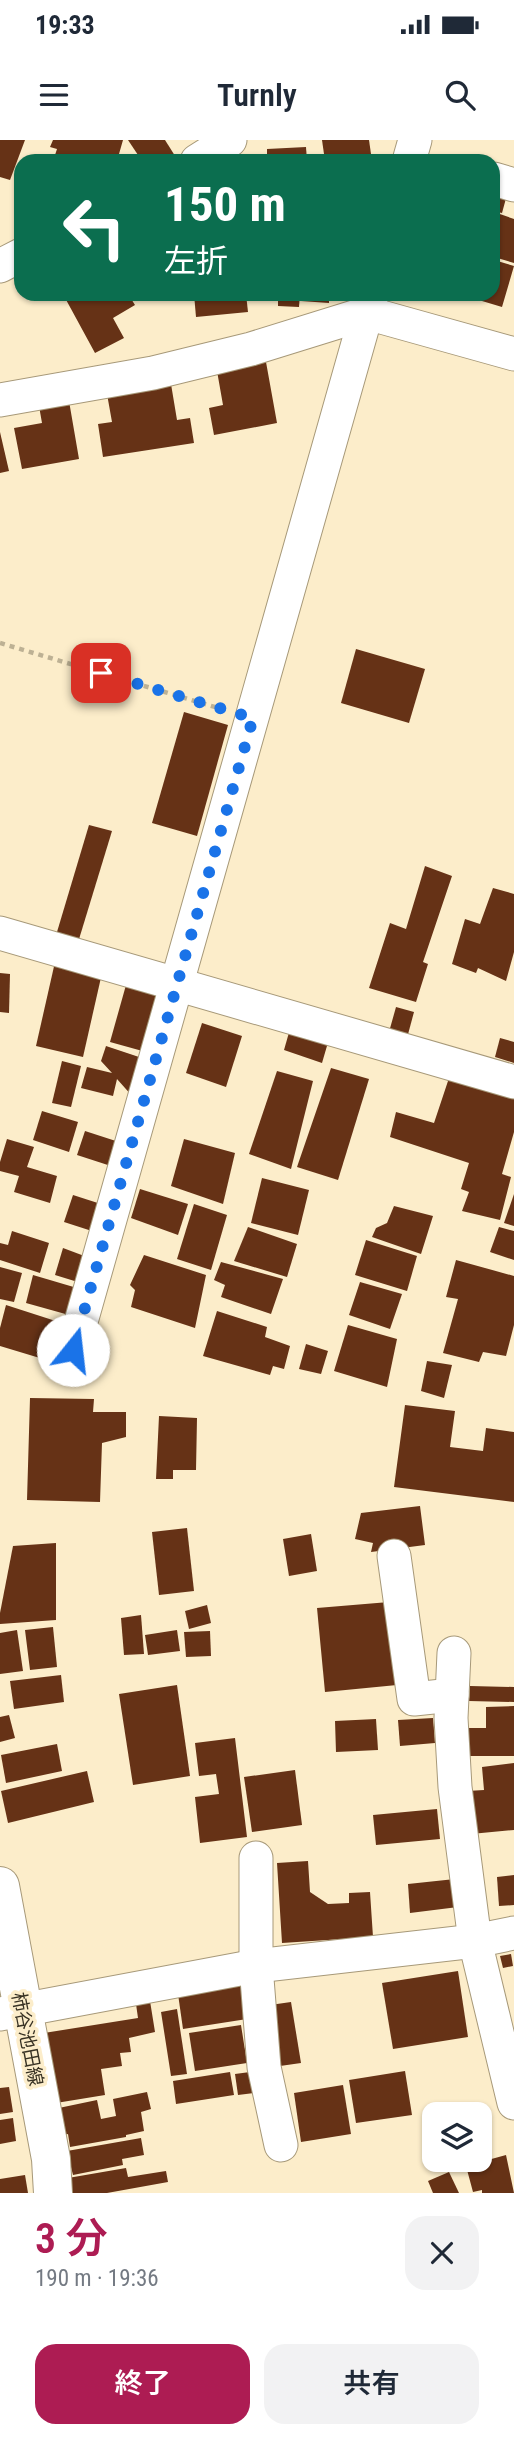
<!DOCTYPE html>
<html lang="ja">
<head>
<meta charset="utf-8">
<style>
  body { margin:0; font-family:"Roboto Condensed","Noto Sans JP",sans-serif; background:#f2f2f3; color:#1f2937; height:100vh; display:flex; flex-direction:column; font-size:26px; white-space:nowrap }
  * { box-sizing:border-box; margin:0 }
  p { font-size:23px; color:#747a83 }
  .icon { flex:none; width:38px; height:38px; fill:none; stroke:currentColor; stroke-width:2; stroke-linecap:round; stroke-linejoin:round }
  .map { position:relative; height:2053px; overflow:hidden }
  .sheet { display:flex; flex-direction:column; background:#fff; flex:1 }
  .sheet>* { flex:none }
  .banner { position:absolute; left:14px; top:14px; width:486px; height:147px; border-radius:21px; box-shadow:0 2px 5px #0004; background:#0b6e4f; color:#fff; overflow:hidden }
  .buttons { position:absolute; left:422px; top:1962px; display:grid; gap:14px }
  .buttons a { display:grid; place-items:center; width:70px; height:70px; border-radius:14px; background:#fff; box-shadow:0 2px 5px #0004; font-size:35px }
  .pin { position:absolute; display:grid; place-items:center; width:60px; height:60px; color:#fff; margin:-30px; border-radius:14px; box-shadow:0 4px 10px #0006 }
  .me { position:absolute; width:77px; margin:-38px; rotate:16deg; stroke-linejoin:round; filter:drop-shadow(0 0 5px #0008) }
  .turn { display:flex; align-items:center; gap:24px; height:147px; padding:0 35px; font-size:32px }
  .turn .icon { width:91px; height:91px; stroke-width:2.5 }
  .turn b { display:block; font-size:49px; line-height:60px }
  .round { display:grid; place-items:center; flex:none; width:74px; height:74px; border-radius:21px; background:#f2f2f3 }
  .headline { display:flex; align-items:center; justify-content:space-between; height:119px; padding:0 35px }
  h1 { font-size:42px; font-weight:600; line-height:52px; color:#ad1c53 }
  .button { display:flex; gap:14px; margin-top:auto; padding:14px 35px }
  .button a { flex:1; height:80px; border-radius:21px; background:#ad1c53; color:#fff; font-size:28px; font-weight:600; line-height:80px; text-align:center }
  .button a+a { background:#f2f2f3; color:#1f2937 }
  .status { display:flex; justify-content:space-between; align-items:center; height:49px; padding:0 35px; background:#fff; direction:ltr }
  .status svg { height:19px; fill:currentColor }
  header { display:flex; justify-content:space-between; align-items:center; height:91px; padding:0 35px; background:#fff; font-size:32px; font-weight:600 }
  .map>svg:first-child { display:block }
</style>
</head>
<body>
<div class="status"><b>19:33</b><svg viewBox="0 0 49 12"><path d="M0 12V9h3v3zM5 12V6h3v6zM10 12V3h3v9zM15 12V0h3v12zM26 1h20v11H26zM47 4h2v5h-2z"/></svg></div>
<header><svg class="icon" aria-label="menu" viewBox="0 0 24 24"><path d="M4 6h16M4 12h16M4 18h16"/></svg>Turnly<svg class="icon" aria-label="search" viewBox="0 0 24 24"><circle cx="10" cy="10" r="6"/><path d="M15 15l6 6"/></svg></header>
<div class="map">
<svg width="514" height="2053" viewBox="0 0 514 2053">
  <rect width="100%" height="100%" fill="#fcedca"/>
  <g fill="#663216">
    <path d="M0,0H25L10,40L0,37Z"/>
    <path d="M53,0H123L117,21H91L81,18L80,21H53L57,9L50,7Z"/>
    <path d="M128,0H165L177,19L174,21H142Z"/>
    <path d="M322,0H369L372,21H325Z"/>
    <path d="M306,7L307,21H267V9Z"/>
    <path d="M494,47L508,51L502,73L494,71Z"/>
    <path d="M20,48H21V81L14,80Z"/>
    <path d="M494,72L514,79V123L494,117Z"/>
    <path d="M494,120L514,126L502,167L462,155L494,154Z"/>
    <path d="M68,154H128L135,165L113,178L124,198L95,213L64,156Z"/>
    <path d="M194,154H246L248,172L196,177Z"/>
    <path d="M278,154H300L299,167L278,166Z"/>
    <path d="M302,154H329V163L301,161Z"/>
    <path d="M266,222L277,283L214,295L209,268L223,265L217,231Z"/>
    <path d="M171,244L177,280L190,278L194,303L103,317L98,284L112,282L107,254Z"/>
    <path d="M69,261L79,319L22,329L14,288L42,283L39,266Z"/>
    <path d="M0,292L9,331L0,333Z"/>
    <path d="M356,509L425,529L409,583L341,563Z"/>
    <path d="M184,572L228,585L197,696L152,683Z"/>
    <path d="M89,685L112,691L76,809L54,802Z"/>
    <path d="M425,726L452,736L423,822L428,824L416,862L369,848L390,783L406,789Z"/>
    <path d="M493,748L514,754V812L506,841L478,828L476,833L452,824L465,779L480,784Z"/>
    <path d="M55,822L102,833L83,917L36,906Z"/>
    <path d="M0,833L10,834L9,873L0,872Z"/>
    <path d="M126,845L162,855L146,912L110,902Z"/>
    <path d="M396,867L414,872L407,898L389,892Z"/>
    <path d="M202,883L242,896L226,947L186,933Z"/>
    <path d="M290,889L329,899L322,923L284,910Z"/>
    <path d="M500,898L514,902V923L495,917Z"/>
    <path d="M106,906L145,919L133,957L117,939L113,956L81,948L87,927L112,933L101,921Z"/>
    <path d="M62,921L81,926L71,967L52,963Z"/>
    <path d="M331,928L369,939L338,1040L297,1027Z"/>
    <path d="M277,931L313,941L291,1029L249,1014Z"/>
    <path d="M450,935L514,953V992L502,1034L511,1037L500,1080L462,1071L469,1052L461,1049L469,1023L390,997L396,972L434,983Z"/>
    <path d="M42,971L78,982L69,1012L33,1000Z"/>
    <path d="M85,991L122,1003L114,1027L77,1015Z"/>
    <path d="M7,999L34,1007L27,1027L57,1036L50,1063L14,1052L19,1036L0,1031V1022Z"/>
    <path d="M184,999L235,1013L223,1064L171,1046Z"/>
    <path d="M262,1038L309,1050L298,1095L251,1083Z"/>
    <path d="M140,1049L188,1064L178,1095L131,1078Z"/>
    <path d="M514,1054V1086L504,1083Z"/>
    <path d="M73,1055L104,1065L95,1092L64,1082Z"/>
    <path d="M194,1064L227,1075L211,1130L177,1119Z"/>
    <path d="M394,1066L433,1076L421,1114L372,1097L376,1088L387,1083Z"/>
    <path d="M248,1087L297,1104L287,1137L234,1121Z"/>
    <path d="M499,1087L514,1091V1120L490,1112Z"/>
    <path d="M12,1091L49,1103L40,1133L0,1120V1103L8,1105Z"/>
    <path d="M366,1100L417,1116L407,1151L355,1135Z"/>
    <path d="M63,1108L87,1117L81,1143L55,1135Z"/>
    <path d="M144,1115L206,1135L195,1188L131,1167L135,1150L130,1145Z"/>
    <path d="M456,1120L514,1136V1185L506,1216L483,1212L479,1222L443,1213L458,1159L446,1157Z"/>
    <path d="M221,1122L283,1139L271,1174L221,1157L225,1145L214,1140Z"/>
    <path d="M0,1127L22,1133L14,1162L0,1159Z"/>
    <path d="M33,1135L77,1148L69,1175L26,1163Z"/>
    <path d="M360,1142L402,1154L390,1189L349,1175Z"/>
    <path d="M6,1165L68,1185L53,1222L0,1206V1188Z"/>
    <path d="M217,1171L267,1187L265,1197L290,1206L284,1229L273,1226L270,1235L203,1216Z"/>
    <path d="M348,1185L397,1199L387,1247L334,1231Z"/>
    <path d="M306,1204L328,1211L321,1234L299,1229Z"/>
    <path d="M427,1221L452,1225L444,1258L421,1251Z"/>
    <path d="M30,1258L94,1259L93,1272H126V1297L102,1303L100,1362L27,1360Z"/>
    <path d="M405,1265L455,1271L450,1307L483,1311L486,1288L514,1292V1362L394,1347Z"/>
    <path d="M159,1276L197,1278L196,1330H173V1339H156Z"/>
    <path d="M420,1366L425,1405L371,1412L373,1403L355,1399L361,1373Z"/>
    <path d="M187,1388L194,1451L159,1455L152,1392Z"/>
    <path d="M311,1394L317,1431L289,1436L283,1399Z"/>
    <path d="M56,1403V1480L0,1484V1473L13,1406Z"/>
    <path d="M389,1462L397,1545L325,1552L317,1468Z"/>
    <path d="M207,1465L211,1483L189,1489L185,1471Z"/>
    <path d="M141,1475L144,1514L124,1515L121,1478Z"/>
    <path d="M53,1487L57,1527L30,1530L25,1490Z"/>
    <path d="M17,1490L23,1531L0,1534V1493Z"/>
    <path d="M177,1490L180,1511L148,1515L145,1495Z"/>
    <path d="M210,1491L211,1516L186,1517L184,1492Z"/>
    <path d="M61,1535L64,1562L14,1569L10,1541Z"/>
    <path d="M177,1545L190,1636L133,1645L119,1554Z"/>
    <path d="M470,1546L514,1547V1562L469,1561Z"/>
    <path d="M514,1566V1616H468V1588H486V1567Z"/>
    <path d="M9,1575L15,1598L0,1602V1577Z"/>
    <path d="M433,1578L435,1603L400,1606L398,1580Z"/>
    <path d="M376,1579L378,1610L336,1612L335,1581Z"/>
    <path d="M235,1598L247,1697L200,1703L195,1657L219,1654L216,1634L199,1636L195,1603Z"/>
    <path d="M57,1604L62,1631L6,1643L1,1615Z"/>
    <path d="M514,1623V1690L471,1694L467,1651L484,1650L482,1627Z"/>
    <path d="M295,1630L302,1685L252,1692L244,1637Z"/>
    <path d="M87,1631L94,1662L8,1683L1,1651Z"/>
    <path d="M437,1669L440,1699L376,1705L373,1675Z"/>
    <path d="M308,1721L310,1752L328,1764L349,1763V1753L370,1752L373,1797L282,1803L277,1723Z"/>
    <path d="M514,1735V1765L499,1766L497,1737Z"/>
    <path d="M455,1739L458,1767L410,1773L408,1744Z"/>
    <path d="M511,1814L513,1826L503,1828L500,1816Z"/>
    <path d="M458,1831L468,1897L393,1909L382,1843Z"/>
    <path d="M242,1844L247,1879L183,1889L178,1854Z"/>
    <path d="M150,1861L155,1892L129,1898L131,1912L120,1913L122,1926L101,1929L105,1955L56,1963L44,1893L138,1878L136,1864Z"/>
    <path d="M291,1862L301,1923L280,1926L270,1865Z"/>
    <path d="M177,1869L187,1934L171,1936L161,1872Z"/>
    <path d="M241,1885L247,1923L195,1931L189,1893Z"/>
    <path d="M405,1931L412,1975L356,1983L349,1940Z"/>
    <path d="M230,1932L234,1955L176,1964L173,1941Z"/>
    <path d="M250,1932L254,1953L238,1955L235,1934Z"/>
    <path d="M343,1945L351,1994L301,2002L294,1953Z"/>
    <path d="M9,1947L13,1972L0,1974V1948Z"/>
    <path d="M147,1952L151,1969L141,1972L144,1991L126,1995V1997L70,2007L68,1994L59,1996L54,1969L97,1960L101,1979L116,1976L113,1959Z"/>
    <path d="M13,1978L16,2001L0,2004V1980Z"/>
    <path d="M141,1998L144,2015L122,2019L123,2025L73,2035L67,2011Z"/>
    <path d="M506,2015L514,2053H482V2050L473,2052L466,2026Z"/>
    <path d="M126,2028L128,2037L166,2031L168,2042L107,2053H71L68,2038Z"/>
    <path d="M449,2032L459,2053H433L428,2041Z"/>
    <path d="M25,2035L28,2053H0V2039Z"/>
  </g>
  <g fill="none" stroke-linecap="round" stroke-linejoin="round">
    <g stroke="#a79979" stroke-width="35">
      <g id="minor">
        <path d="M197,21L230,0"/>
        <path d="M409,21L415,0"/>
        <path d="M494,39L514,45"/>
        <path d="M0,126L21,115"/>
        <path d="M0,260L153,233L251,209L367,173L514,214"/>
        <path d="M0,793L514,942"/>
        <path d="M73,1210L372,154"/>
        <path d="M394,1416L414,1559L452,1555"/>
        <path d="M454,1513L451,1578L455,1647L475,1801L514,1963"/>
        <path d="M256,1718V1826L264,1927L281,2005"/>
        <path d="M0,1874L256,1826L475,1801L514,1793"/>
      </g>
    </g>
    <g stroke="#a79979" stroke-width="40">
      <path id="major" d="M0,1746L51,2019L53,2053"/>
    </g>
    <path stroke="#bdb194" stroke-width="4.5" stroke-dasharray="5 5" stroke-linecap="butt" d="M0,503L225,570"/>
    <use href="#minor" stroke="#fff" stroke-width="33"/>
    <use href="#major" stroke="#fff" stroke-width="38"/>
  </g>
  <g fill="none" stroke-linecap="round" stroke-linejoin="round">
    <path stroke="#1a73e8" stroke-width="12" stroke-dasharray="0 21.6" d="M73,1210L253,578L101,533"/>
  </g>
  <g text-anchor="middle" stroke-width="7" stroke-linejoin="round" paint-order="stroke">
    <g font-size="19" fill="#383224" stroke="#fcedca">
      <text transform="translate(28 1899) rotate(79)" y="7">柿谷池田線</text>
    </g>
  </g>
</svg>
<div class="buttons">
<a><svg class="icon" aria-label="layers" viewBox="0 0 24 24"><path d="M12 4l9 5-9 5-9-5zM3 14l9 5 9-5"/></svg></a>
</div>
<div class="pin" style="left:101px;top:533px;background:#d93025"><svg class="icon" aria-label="arrive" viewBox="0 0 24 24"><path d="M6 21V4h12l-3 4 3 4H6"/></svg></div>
<svg class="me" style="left:73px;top:1210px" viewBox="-20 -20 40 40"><circle r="19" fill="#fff"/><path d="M0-13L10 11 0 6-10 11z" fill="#1a73e8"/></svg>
<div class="banner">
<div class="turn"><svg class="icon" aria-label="left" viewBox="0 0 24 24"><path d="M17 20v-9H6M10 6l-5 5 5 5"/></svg><div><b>150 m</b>左折</div></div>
</div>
</div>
<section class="sheet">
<div class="headline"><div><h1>3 分</h1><p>190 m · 19:36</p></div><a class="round"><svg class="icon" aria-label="close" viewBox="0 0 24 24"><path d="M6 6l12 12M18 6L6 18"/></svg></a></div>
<div class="button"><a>終了</a><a>共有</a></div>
</section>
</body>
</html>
